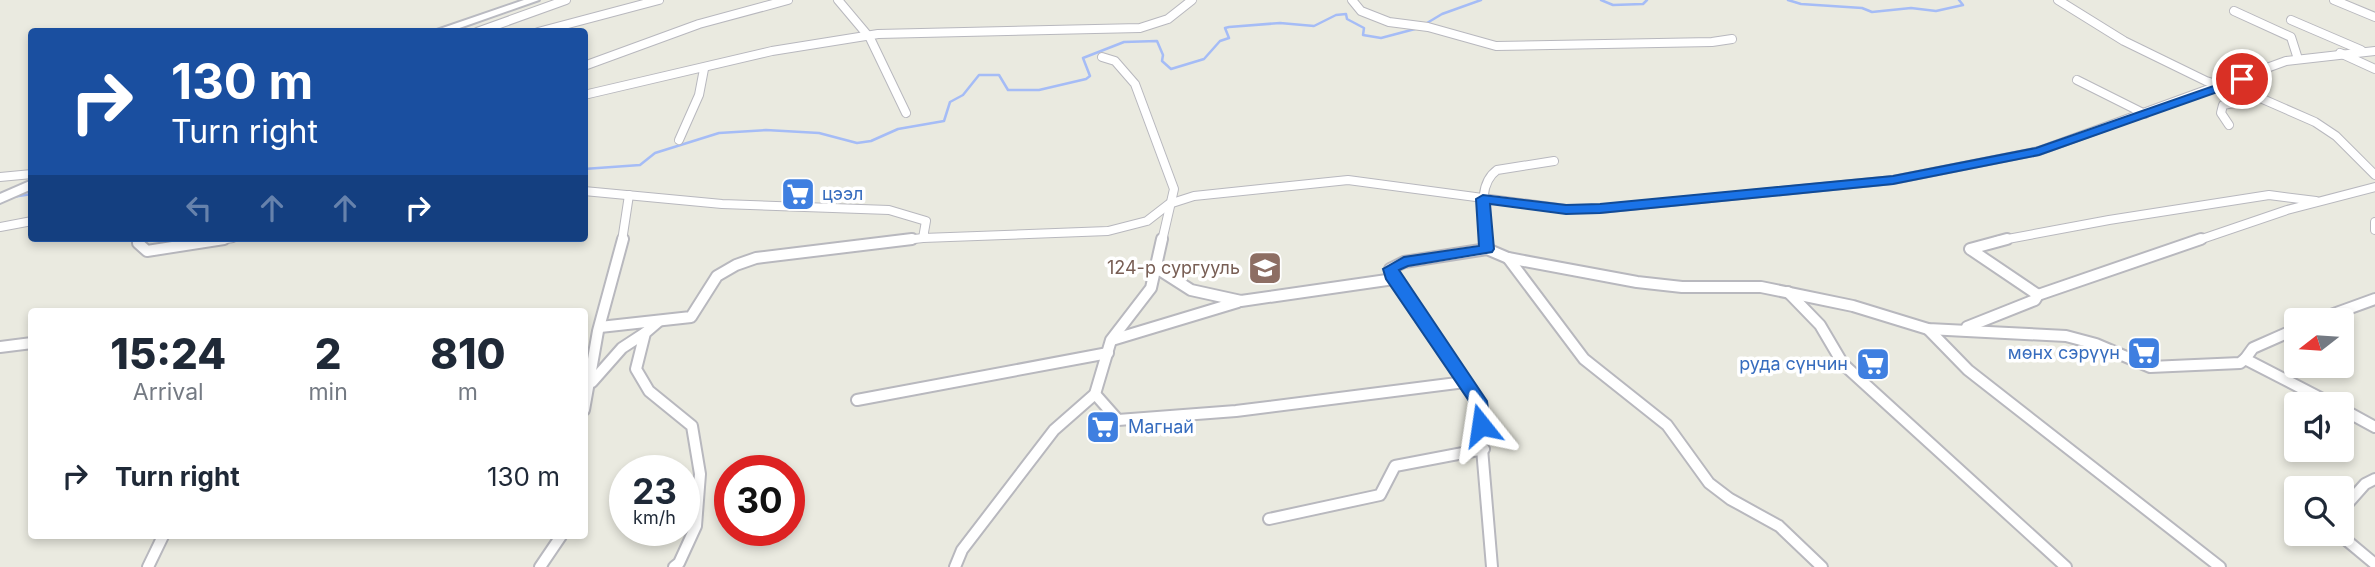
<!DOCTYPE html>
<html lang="en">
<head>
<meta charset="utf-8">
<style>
  body { margin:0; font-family:Inter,sans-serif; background:#f6f6f7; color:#1f2937; height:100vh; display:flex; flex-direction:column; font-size:26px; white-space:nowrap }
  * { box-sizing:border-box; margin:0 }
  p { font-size:23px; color:#747a83 }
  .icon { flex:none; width:38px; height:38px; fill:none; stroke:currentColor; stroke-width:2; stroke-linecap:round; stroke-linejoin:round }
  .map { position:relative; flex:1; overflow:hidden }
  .details { position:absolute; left:28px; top:308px; width:560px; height:231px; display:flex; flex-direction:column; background:#fff; border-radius:7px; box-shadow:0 4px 10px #0003 }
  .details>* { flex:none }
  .hud { position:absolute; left:28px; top:28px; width:560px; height:214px; border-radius:7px; box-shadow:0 4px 10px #0003; background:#1a4fa0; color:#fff; overflow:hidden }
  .needle { width:46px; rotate:253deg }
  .tools { position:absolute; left:2284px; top:308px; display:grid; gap:14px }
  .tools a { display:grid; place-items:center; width:70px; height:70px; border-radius:7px; background:#fff; box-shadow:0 4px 10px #0003; font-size:35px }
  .speed { position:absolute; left:609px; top:455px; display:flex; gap:14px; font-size:35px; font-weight:700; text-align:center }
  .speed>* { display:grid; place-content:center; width:91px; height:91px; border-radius:50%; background:#fff; box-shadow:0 4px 10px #0003; line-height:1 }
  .speed small { font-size:18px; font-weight:400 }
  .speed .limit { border:10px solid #d22; background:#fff; color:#111 }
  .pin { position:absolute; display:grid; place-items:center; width:60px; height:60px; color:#fff; margin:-30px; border:4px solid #fff; border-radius:50%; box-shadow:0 2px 7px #0007 }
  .me { position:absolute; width:77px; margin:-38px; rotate:345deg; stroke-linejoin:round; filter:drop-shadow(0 0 5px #0008) }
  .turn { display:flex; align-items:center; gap:24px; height:147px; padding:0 28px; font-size:32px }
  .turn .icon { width:91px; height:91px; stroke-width:2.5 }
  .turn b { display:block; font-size:49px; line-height:60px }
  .lanes { display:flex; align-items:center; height:66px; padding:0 28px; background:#0003; justify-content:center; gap:35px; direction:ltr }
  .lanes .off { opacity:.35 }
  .eta { display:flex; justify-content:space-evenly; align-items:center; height:119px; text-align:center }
  .eta b { font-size:42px; font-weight:800; line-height:49px }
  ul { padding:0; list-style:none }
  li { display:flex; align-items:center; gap:21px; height:98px; padding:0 28px }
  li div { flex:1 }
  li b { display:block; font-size:26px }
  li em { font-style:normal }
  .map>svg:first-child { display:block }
</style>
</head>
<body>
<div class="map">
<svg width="2375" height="567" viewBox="0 0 2375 567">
  <rect width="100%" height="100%" fill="#eaeae0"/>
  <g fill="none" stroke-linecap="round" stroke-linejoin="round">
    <g stroke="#a5bcf6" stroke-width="2.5">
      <path d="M1601,0L1613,5L1643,4L1647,0"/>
      <path d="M1788,0L1801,4L1862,8L1872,12L1911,8L1936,11L1963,5L1959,0"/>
      <path d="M1422,26L1442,14L1481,0"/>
      <path d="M584,169L640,165L655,153L719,133L766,130L819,133L857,143L871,141L898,129L944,121L950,102L963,95L979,75H999L1008,90H1039L1086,79L1090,76L1083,58L1124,42L1157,41L1163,55L1162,61L1171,69L1204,59L1220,41L1229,38L1225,28L1229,27L1280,23L1314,26L1336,15L1346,14L1347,19L1364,28L1363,35L1381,38L1415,29"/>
      <path d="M12,197L32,194"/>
    </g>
    <g stroke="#b8b8be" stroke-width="10">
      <g id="minor-far1">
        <path d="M838,0L870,38L906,113"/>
        <path d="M1352,0L1361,11L1389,22L1428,27L1496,46L1712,42L1732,39"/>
        <path d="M2058,0L2124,41L2206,81L2258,97L2315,122L2336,136L2375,175"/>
        <path d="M2334,0L2375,17"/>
        <path d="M2234,11L2291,37L2298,59"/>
        <path d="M2291,20L2361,50"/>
        <path d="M477,32L566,0"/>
        <path d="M538,32L659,0"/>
        <path d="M2340,53L2375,69"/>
        <path d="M1102,57L1115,61L1135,84L1174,189L1162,241"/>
        <path d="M584,66L699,24L788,0"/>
        <path d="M2077,80L2145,114"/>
        <path d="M584,95L772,51L878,34L1140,28L1168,19L1192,0"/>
        <path d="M2229,125L2221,113L2223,105L2255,99"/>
        <path d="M679,140L699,95L704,69"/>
        <path d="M0,177L32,174"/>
        <path d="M584,191L722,204L889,210L926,221L923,238L1108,231L1147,221L1169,204L1194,196L1348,180L1566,209H1600L1893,180L2039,151L2286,61L2375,51"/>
        <path d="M2375,222V230"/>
        <path d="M0,227L32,221"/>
        <path d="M138,241L139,238"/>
        <path d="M212,241L233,238"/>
        <path d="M622,241L629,195"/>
        <path d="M897,241L923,238"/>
        <path d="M1486,241C1485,219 1476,185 1497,170L1554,161"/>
        <path d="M1997,241L2109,220L2269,195L2316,201"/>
        <path d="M2196,241L2287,210L2375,187"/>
      </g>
    </g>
    <g stroke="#b8b8be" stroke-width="14">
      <g id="minor">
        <path d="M139,239L138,243L147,251L224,239"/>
        <path d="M1486,239L1487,249"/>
        <path d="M2007,239L1970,249L2038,295"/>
        <path d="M1508,258L1584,359L1667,425L1709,483L1730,499L1779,526L1822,567"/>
        <path d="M1155,267L1191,290L1241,301L1394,279"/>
        <path d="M1788,292L1820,325L1843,364L2066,567"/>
        <path d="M2317,320L2375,299"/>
        <path d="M659,321L645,333L636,369L649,391L692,426L700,474L696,526L679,563L674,567"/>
        <path d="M600,327L691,317L717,276L736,265L756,258L912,239"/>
        <path d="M1967,327L2035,300L2038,295L2201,239"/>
        <path d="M1928,329L1968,370L2220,567"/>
        <path d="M1112,340L1238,302"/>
        <path d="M0,347L32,343"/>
        <path d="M2245,359L2253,348L2296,329"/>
        <path d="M592,382L622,348L645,333"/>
        <path d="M1095,394L1118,420L1236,411L1465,382"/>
        <path d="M857,400L1108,353"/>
        <path d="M2342,409L2375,427"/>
        <path d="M584,410L598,331L623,239"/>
        <path d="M2342,510L2365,484L2375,479"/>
        <path d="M1269,519L1380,495L1395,466L1484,449"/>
        <path d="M2339,534L2375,564"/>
        <path d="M148,567L163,536"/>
        <path d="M540,567L561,536"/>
        <path d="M955,567L962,550L1054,430L1095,394L1111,340L1151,288L1162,239"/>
        <path d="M1492,567L1478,401L1394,279L1390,269L1404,262L1487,249L1508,258L1637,282L1682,287H1761L1853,306L1928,329L2066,336L2096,344L2150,367L2240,363L2245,359L2332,404"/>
      </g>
    </g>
    <g stroke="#b9bac1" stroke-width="4">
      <g id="secondary">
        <path d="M524,0H539L448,32H431Z"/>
        <path d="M32,180V189L0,203V194Z"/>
      </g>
    </g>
    <use href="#minor-far1" stroke="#fff" stroke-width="8"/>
    <use href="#minor" stroke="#fff" stroke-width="10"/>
    <use href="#secondary" fill="#fff" fill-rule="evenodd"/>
  </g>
  <path fill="#1a73e8" stroke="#114b97" stroke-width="2" d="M2242,76L2248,79L2246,82L2039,155L1893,184L1600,213L1566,214L1490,204L1494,249L1492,252L1408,266L1399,270L1487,401L1490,425L1487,429H1474L1469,401L1386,279L1383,269L1404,257L1479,246L1476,199L1483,195L1566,205L1600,204L1893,176L2036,148Z"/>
  <defs>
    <g id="supermarket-square" transform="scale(1.75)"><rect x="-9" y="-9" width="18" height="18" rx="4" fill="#3f7fe0" stroke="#fff"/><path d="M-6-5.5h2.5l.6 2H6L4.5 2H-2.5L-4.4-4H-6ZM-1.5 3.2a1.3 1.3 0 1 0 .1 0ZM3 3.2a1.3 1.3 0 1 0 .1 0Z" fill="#fff"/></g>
    <g id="school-square" transform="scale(1.75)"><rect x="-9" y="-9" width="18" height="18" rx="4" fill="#8d6e63" stroke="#fff"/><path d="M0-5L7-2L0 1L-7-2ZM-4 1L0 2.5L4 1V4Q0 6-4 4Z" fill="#fff"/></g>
  </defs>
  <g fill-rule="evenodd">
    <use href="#supermarket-square" x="798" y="194"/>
    <use href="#school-square" x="1265" y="268"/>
    <use href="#supermarket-square" x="2144" y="353"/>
    <use href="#supermarket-square" x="1873" y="364"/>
    <use href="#supermarket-square" x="1103" y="427"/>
  </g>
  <g text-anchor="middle" stroke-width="7" stroke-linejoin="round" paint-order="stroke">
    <g font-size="18" fill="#366cbe" stroke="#fff" text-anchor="start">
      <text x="822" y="200">цээл</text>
      <text x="2120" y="359" text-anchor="end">мөнх сэрүүн</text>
      <text x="1848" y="370" text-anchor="end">руда сүнчин</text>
      <text x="1128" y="433">Магнай</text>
    </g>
    <g font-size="18" fill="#785e54" stroke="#fff" text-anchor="end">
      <text x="1240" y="274">124-р сургууль</text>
    </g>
  </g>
</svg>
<div class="tools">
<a><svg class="needle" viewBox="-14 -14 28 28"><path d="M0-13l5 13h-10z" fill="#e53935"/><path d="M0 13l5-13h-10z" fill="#747a83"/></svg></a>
<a><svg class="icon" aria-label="sound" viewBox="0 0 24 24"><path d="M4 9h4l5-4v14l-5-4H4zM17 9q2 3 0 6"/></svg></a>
<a><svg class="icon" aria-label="search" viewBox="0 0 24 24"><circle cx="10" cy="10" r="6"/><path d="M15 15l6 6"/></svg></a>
</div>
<div class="speed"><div>23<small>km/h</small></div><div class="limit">30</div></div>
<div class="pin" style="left:2242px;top:79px;background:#d93025"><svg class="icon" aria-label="arrive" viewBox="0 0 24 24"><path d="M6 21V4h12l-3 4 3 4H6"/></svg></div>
<svg class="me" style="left:1481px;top:425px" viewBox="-20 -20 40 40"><path d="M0-17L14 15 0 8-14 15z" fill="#1a73e8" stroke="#fff" stroke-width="4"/></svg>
<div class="hud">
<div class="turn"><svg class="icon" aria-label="right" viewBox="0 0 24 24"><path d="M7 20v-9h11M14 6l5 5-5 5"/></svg><div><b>130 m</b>Turn right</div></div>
<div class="lanes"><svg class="icon off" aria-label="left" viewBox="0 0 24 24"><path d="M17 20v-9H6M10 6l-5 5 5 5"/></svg><svg class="icon off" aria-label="ahead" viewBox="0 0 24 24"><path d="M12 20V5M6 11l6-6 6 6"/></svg><svg class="icon off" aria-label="ahead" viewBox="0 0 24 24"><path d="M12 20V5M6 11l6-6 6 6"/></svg><svg class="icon" aria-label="right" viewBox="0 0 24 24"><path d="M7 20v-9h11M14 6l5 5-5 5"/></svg></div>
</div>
<section class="details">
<div class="eta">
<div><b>15:24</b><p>Arrival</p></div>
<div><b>2</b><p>min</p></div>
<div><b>810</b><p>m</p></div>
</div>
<ul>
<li><svg class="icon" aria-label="right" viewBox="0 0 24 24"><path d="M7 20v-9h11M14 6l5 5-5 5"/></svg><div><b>Turn right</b></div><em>130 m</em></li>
</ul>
</section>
</div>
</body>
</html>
